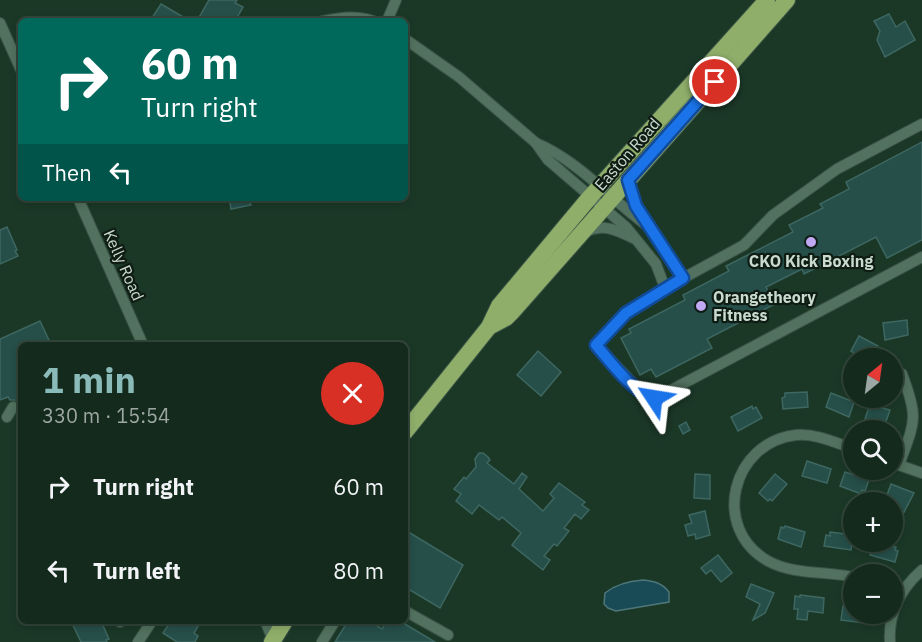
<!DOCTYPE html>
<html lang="en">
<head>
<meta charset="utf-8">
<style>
  body { margin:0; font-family:"IBM Plex Sans",sans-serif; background:#21362a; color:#f1f3f6; height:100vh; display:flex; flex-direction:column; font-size:22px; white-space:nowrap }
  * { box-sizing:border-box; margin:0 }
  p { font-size:20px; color:#9da7a4 }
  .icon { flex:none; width:33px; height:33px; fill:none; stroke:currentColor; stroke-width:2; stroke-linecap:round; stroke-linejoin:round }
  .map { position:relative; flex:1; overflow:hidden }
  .details { position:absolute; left:18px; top:342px; width:390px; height:282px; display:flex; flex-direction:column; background:#142a1d; border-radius:9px; box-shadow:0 3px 9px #0003,0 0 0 2px #33463b }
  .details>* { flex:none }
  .banner { position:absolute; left:18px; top:18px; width:390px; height:183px; border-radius:9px; box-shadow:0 3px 9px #0003,0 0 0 2px #33463b; background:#00695c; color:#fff; overflow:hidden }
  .needle { width:39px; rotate:29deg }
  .buttons { position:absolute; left:843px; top:348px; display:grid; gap:12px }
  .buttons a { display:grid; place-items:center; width:60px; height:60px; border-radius:50%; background:#142a1d; box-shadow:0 3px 9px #0003,0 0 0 2px #33463b; font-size:30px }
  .pin { position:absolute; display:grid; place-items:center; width:51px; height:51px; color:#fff; margin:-26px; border:3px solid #fff; border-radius:50%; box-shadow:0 2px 6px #0007 }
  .me { position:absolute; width:66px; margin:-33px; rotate:303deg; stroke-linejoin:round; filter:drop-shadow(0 0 4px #0008) }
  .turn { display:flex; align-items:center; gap:21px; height:126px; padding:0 24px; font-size:27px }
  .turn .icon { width:78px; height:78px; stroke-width:2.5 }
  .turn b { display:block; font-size:42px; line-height:51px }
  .then { display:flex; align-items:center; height:57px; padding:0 24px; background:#0003; gap:12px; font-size:22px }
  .round { display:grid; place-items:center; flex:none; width:63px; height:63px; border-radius:32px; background:#21362a }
  .head { display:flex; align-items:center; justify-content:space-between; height:102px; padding:0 24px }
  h1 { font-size:36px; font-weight:800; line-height:45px; color:#8bbbb9 }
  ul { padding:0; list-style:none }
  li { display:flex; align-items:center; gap:18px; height:84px; padding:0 24px }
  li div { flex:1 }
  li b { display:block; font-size:22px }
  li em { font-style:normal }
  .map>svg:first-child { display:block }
</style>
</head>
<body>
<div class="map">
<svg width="922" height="642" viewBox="0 0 922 642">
  <rect width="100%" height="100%" fill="#1b3827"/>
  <path fill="#184b55" stroke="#4d7679" stroke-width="1.5" d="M643,580C654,581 662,583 669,592V602L616,611L608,608L604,604L605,593C616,584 630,581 643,580Z"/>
  <g fill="#264f4a" stroke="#3e6761" stroke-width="1.5">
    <path d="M209,0H237L235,3L243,7L235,21H197Z"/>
    <path d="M161,4L190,21H150Z"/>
    <path d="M889,14L896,27L905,21L915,40L885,57L877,40L880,31L874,21Z"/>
    <path d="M922,142V240L887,258L876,237L804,274L802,269L766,287L775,304L707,339L712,348L656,377L651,369L640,375L621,338L631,333L629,329L685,300L683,295L729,271L726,266L793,232L789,225L823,208L820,204L849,189L846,182Z"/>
    <path d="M229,198H248L251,205L231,209Z"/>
    <path d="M7,227L17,250L15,251L18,256L0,264V230Z"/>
    <path d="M907,320L908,335L885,340L883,323Z"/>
    <path d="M40,321L49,340L37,345H21V409H20L19,403L14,400H10L8,397L0,400V339Z"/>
    <path d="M859,336L878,346L869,358H852L855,354L851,351Z"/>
    <path d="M538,351L561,372L541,396L517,375Z"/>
    <path d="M807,392L808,407L783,409L782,398L785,397V393Z"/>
    <path d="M831,393L854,402L849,417L826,407Z"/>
    <path d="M752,406L753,409L756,407L762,418L738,431L731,417Z"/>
    <path d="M875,406L890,410L883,430L868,429L871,421L865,419L869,407L874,409Z"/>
    <path d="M686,422L690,430L683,434L679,426Z"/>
    <path d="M479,453H483L488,457L490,460L487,463L514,484L522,473L527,477L519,489L543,511L554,498L550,494L559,483L585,502L582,505L589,510L581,519L575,514L564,528L569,531L557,546L554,544L544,556L550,560L543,570L512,545L521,533L502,517L499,520L479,505L472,514L456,501L461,494L454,489L464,477L466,479L476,467L475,459Z"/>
    <path d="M807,461L831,469L827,483L802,476Z"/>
    <path d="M845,472L869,480L865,491L862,490L861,494L840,486Z"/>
    <path d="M695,474L710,475V499L694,498Z"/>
    <path d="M775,474L787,484L772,501L770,499L768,501L759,493Z"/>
    <path d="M891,484L914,493L903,514L892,510V501L886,498Z"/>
    <path d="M705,511L710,535L696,539L695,534L688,536L685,525L692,523L689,515Z"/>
    <path d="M785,526L805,532L801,547L778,539L781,527L784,528Z"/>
    <path d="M405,530L463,565L440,608L405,587Z"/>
    <path d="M830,532L853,535L851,550L824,546L826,535L830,536Z"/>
    <path d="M874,542L896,547L895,550L898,551L895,562L870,555Z"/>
    <path d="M718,555L732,573L721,582L711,570L706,574L701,568Z"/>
    <path d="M751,584L774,593L765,613L753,620L760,604L746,597Z"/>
    <path d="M800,595L824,598L823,613L808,611L807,620L797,619L798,609H794L795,596L800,597Z"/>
    <path d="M843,606L854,608V614H865L864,623L841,620Z"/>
    <path d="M71,621H101L109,639L106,640L107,642H81Z"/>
    <path d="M171,621H201L194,633L198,636L195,642H177L163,633Z"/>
    <path d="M348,621H369L382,629L387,621H400L435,642H335Z"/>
  </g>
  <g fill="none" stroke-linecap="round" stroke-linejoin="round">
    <path stroke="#355040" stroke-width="10" stroke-dasharray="10 5" stroke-linecap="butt" d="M13,407L21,403"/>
    <g stroke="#3a5345" stroke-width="12">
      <g id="minor">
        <path d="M323,21C340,18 356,15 373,21"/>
        <path d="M387,21L396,0"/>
        <path d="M0,23L21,70"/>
        <path d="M405,39L459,77L536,143L548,160L626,227L656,264L665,288"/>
        <path d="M922,124L837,169L773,215L744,245L665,288L626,313L596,345L643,394L648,397H658L922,257"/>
        <path d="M536,143C579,161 611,200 649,227"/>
        <path d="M628,180L636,206L683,278"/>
        <path d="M78,198L143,345"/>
        <path d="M585,232C603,223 616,230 633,238"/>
        <path d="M7,417L13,407"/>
        <path d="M854,449C836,443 815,433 796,435C732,442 710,528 768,561C793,575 826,571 854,577"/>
        <path d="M893,463L922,473"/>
        <path d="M899,465C915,421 919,419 902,374"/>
        <path d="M405,611L448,635"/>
        <path d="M119,621L120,622"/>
        <path d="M265,621L274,642"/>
        <path d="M138,642L152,621"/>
        <path d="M322,642L335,621"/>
        <path d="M890,642C888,613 901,588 922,570"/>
      </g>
    </g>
    <g stroke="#3a5345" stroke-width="18">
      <g id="highway">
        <path d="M489,327L506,318L513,311L787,0"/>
        <path d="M405,432L489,327L499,306L590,197L767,0"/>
        <path d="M272,642L285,621"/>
      </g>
    </g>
    <use href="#minor" stroke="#52715e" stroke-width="10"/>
    <use href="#highway" stroke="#8fae6a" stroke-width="16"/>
  </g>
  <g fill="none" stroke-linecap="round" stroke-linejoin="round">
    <g stroke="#114b97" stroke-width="15">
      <path id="route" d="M654,398C635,395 609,360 596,345L626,313L683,278L636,206L628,180L715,82"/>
    </g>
    <use href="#route" stroke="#1a73e8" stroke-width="10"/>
  </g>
  <g fill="#c1a8f3" stroke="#0f1c14" stroke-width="2">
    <circle cx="811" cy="242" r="6"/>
    <circle cx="701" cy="306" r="6"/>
  </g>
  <g text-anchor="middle" stroke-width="4.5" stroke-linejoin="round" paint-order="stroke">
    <g font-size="16" fill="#c9dace" stroke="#0f1c14">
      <text transform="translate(627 154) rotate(-49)" y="6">Easton Road</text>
      <text transform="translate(124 265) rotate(66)" y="6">Kelly Road</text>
    </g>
    <g font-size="16" font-weight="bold" fill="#c9dace" stroke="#0f1c14">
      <text x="811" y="267">CKO Kick Boxing</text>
      <text x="713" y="303" text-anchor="start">Orangetheory<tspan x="713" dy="18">Fitness</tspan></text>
    </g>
  </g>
</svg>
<div class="buttons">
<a><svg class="needle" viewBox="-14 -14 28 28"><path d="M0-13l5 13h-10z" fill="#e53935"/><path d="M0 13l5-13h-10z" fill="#9da7a4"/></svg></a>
<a><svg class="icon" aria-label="search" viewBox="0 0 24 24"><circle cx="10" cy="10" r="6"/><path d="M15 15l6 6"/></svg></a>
<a>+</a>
<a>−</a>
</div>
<div class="pin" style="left:715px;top:82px;background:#d93025"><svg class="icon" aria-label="arrive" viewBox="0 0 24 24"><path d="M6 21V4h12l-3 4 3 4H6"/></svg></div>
<svg class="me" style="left:654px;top:398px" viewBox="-20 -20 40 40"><path d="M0-17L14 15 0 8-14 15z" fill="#1a73e8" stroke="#fff" stroke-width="4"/></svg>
<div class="banner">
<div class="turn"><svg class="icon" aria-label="right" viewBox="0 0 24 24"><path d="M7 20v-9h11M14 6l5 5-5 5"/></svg><div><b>60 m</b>Turn right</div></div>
<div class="then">Then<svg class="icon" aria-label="left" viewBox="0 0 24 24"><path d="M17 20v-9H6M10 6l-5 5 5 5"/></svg></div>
</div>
<section class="details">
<div class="head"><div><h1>1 min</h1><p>330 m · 15:54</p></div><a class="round" style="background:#d93025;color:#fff"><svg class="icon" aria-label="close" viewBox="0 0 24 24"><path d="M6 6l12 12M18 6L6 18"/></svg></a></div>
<ul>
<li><svg class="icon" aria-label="right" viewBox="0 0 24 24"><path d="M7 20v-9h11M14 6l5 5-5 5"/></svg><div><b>Turn right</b></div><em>60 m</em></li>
<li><svg class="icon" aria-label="left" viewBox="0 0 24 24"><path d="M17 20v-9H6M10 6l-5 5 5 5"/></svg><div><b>Turn left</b></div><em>80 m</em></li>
</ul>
</section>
</div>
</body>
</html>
